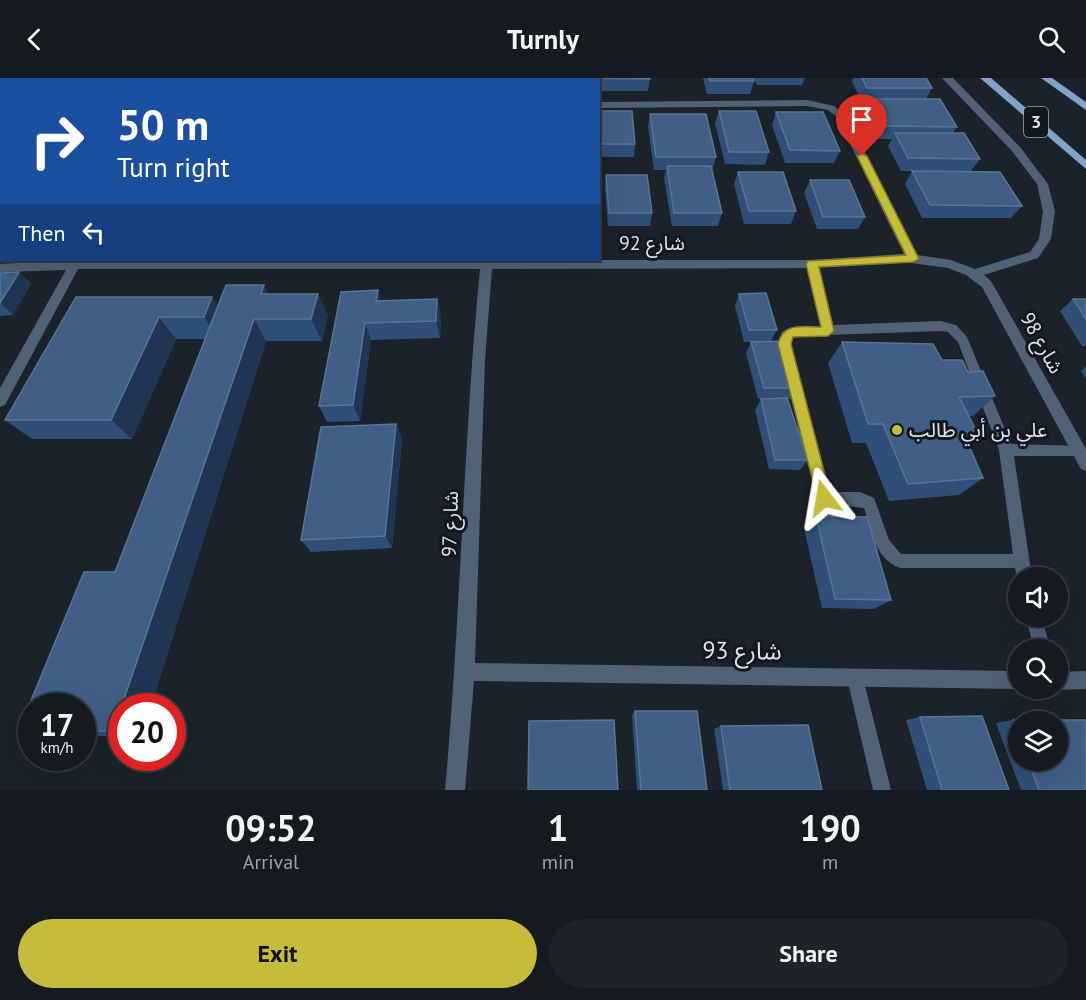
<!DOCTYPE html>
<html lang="en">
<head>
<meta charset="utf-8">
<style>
  body { margin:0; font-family:"PT Sans","Noto Sans Arabic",sans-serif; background:#1d2329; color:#f1f3f6; height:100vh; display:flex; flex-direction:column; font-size:22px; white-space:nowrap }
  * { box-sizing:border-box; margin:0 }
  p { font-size:20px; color:#9da1a5 }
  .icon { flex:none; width:33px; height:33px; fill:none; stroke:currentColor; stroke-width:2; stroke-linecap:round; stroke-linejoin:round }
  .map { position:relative; height:712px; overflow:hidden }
  .drawer { display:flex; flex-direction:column; background:#141a20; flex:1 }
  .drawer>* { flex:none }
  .top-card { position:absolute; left:0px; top:0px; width:600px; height:183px; box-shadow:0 6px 24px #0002,0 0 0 2px #33383e; background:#1a4fa0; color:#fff; overflow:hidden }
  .controls { position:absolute; left:1008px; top:489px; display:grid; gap:12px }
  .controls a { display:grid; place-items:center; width:60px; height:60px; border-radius:50%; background:#141a20; box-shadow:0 6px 24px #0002,0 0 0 2px #33383e; font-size:30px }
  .speed { position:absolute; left:18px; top:615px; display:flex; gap:12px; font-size:30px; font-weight:700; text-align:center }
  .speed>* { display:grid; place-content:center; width:78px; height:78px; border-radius:50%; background:#141a20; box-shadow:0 6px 24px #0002,0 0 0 2px #33383e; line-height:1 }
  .speed small { font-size:15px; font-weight:400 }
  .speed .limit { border:9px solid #d22; background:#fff; color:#111 }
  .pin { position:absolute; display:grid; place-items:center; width:51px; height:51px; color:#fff; margin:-62px -26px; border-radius:50% 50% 50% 0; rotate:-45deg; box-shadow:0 0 6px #0007 }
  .pin .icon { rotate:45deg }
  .me { position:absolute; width:66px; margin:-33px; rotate:346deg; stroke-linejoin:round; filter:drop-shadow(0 0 4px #0008) }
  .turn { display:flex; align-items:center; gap:21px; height:126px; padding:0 18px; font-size:27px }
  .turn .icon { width:78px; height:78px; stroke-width:2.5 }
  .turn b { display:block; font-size:42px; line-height:51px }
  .then { display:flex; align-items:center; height:57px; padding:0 18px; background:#0003; gap:12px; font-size:22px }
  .eta { display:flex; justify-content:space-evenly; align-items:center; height:102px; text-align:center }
  .eta b { font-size:36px; font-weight:800; line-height:42px }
  .action { display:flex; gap:12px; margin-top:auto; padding:12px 18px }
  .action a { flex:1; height:69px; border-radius:36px; background:#c6bc3c; color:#111; font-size:24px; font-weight:800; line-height:69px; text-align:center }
  .action a+a { background:#1d2329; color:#f1f3f6 }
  header { display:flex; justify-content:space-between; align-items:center; height:78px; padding:0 18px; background:#141a20; font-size:27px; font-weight:800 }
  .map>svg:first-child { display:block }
</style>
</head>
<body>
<header><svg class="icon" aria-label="back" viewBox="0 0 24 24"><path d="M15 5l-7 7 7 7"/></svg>Turnly<svg class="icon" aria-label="search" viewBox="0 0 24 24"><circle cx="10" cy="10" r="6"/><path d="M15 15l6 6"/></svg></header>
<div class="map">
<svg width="1086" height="712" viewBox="0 0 1086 712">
  <rect width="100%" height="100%" fill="#1b222a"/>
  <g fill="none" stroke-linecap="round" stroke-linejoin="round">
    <g fill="#516176" fill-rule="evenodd">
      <path d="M812,182L818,186L833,247L941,243L956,247L967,259L1011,366L1084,368L1086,372L1084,376L1079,378H1014L1032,500H1018V505L1015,490H900C874,480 872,453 864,430L819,425L779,266L782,254L797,248H821L806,186ZM941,253L948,254L958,264L999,372L1013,476H901L889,462L874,420L860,414H830L791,266L792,260L798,258Z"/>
      <path d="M1025,538H1041L1051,572H1035Z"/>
      <path d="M855,592L861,594L863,600L891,712H873L847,600L849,594Z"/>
    </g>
    <g fill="#516176" fill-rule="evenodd">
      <path d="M942,0H953L1020,69L1048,106L1055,133L1051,161L1038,180L984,197L991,203L1086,371V393L1081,391L982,209L966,197L948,190L904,184L812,190L492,191L485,282L475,585L1018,593L1020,610L1018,611L474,603L465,712H445C461,538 463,364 480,191H78L5,327L0,329V310L66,192L0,194V186L71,182H812L904,176L837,39L828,32L807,28L598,30V24L807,22L834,28L846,37L917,177L951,182L975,191L1030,174L1039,161L1043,133L1037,106L1012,73Z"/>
      <path d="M1086,593V611L1058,612L1053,610H1058V594Z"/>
    </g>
    <g fill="#516176" fill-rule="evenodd">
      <path d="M127,0H143L126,2Z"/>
      <rect x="0" y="9" width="2" height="6"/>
      <path d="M0,36H2L0,43Z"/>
    </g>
    <g fill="#80a2cc" fill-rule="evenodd">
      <path d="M57,0H87L56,2Z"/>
      <path d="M980,0H991L1086,82V91Z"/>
      <path d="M1041,0H1052L1086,24V32Z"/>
      <path d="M0,1L3,2L2,7H0Z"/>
    </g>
  </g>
  <g fill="#2d4f78" fill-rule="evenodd">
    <path d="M572,0H650L648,13H598V2H572Z"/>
    <path d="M703,0H753L754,3L750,16H707Z"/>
    <path d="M754,0H805L802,7H757Z"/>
    <path d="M853,0H926L932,10L926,21L957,49L953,55L980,81L971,93H901L888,68L892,61H874L861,34L866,23H861L852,4Z"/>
    <path d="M598,33L635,66L634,79H598Z"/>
    <path d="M719,33L769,74L765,87L725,86L715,45Z"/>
    <path d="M776,34L840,73L834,85H785L772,47Z"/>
    <path d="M650,36L716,79L712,92L722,135L718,148H672L664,100L666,92H654L648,49Z"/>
    <path d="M2,41V93H0V43Z"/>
    <path d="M912,93L1022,128L1011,140H922L905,106Z"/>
    <path d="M738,94L796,133L791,146H744L734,106Z"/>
    <path d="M606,97L652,135L650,148H608L605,110Z"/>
    <path d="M810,102L865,139L858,151H817L804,115Z"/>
    <path d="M0,129L2,131V163L0,161Z"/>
    <path d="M19,194L31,206L13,237L0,238V195Z"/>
    <path d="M226,207H264L268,216H318L328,238L322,263H266L151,628H122V658H82V628H32V656L18,654L84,494H115L206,261H176L132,361H32L5,342L76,219H212L218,228Z"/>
    <path d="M341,214L381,223L437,221L441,239L440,260L371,262L360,343L327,344L319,328Z"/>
    <path d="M739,216L777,252L771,263L797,310L790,321H787L808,382L800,392L769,391L755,332L761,321H758L746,275L751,264H744L735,228Z"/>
    <path d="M1073,221H1086V268H1082L1060,233Z"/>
    <path d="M842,264L942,282L968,294L995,318L973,338H969L977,354L967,363L983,400L959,417L889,423L866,365H852L828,285Z"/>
    <path d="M1086,288V301L1081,293Z"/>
    <path d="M396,346L402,361L392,470L311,474L301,462Z"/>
    <path d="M816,438L891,522L874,531L822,530L804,451Z"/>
    <path d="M635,633L707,712H637L632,637Z"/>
    <path d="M920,639L1009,712H927L906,642Z"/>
    <path d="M1013,642H1086V712H1021L996,645ZM1018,644H1058V682H1018Z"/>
    <path d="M721,648L822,712H723L714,651Z"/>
  </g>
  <g fill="#1e3654">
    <path d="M0,129L2,131V144L0,147Z"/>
    <path d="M19,194L31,206L13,237L0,225Z"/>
    <path d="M264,207L276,230L261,216Z"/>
    <path d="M378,212L383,230L376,223Z"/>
    <path d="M318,216L328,238L322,263L311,241Z"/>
    <path d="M212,219L227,241L219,261L204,239Z"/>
    <path d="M437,221L441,239L440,260L436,243Z"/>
    <path d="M159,239L176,261L132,361L111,342Z"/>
    <path d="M254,241L266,263L151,628H122Z"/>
    <path d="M365,245L371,262L360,343L353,327Z"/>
    <path d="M396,346L402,361L392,470L385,458Z"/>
    <path d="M122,629V654L113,653Z"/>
  </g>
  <g fill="#405f85" stroke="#597494" stroke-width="1.5">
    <path d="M573,0H650V1Z"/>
    <path d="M709,0H753L754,3H710Z"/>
    <path d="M862,0H926L932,10H867Z"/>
    <path d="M866,21H940L957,49L880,48Z"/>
    <path d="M598,33H632L635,66H598Z"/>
    <path d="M719,33H756L769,74H729Z"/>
    <path d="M776,34H823L840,73L790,72Z"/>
    <path d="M650,36H706L716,79H656Z"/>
    <path d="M2,41V51H0V43Z"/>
    <path d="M895,55H964L980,81L908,80Z"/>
    <rect x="0" y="58" width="2" height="21"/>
    <path d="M667,88H711L722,135H674Z"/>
    <path d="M912,93L1000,94L1022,128L930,127Z"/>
    <path d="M738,94H783L796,133H749Z"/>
    <path d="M606,97H647L652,135H609Z"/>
    <path d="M810,102H849L865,139H823Z"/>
    <path d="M2,139V153H0V142Z"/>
    <path d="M19,194L0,225V195Z"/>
    <path d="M226,207H264L261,216H318L311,241H254L113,653H82V628H32V654H18L84,494H115Z"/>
    <path d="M378,212L376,223L437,221L436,243L365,245L353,327L319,328L341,214Z"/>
    <path d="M766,215L777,252H749L739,216Z"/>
    <path d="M76,219H212L204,239H159L111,342H5Z"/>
    <path d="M1073,221H1086V241Z"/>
    <path d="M783,263L797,310H764L751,264Z"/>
    <path d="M842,264L933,266L942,282H962L968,294L983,293L995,318L959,319L977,354H963L983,400L908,406L883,346H868Z"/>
    <path d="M787,320L808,382H775L761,321Z"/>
    <path d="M396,346L385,458L301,462L321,349Z"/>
    <path d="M816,438L867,439L891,522L835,521Z"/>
    <path d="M635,633H697L707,712H641Z"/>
    <path d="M982,638L1009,712H942L920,639Z"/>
    <path d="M614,642L618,712H528L529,643Z"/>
    <path d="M1013,642H1086V712H1039L1028,682H1058V644H1018V657Z"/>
    <path d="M808,647L822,712H730L721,648Z"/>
  </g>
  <path fill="#c6bc3c" stroke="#817a27" stroke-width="1.5" d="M862,75L867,78L919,181L913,184L819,189L834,253L828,258L793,259L791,266L831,420L829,425L824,427L819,425L817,420L778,266C783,244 802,249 821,249L806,186L808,183L906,177L857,78Z"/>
  <circle fill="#c6bc3c" stroke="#121820" stroke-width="2" cx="897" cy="352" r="6"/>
  <g text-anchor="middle" stroke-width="6" stroke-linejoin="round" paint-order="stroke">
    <rect fill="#121820" stroke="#a2a7ad" stroke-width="1.5" x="1024" y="29" width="24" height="30" rx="4.5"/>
    <g font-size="18" font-weight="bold" fill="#dfe4e9">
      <text x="1036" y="50">3</text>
    </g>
    <g font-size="20" fill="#dfe4e9" stroke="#121820">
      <text x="652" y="172">شارع 92</text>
      <text transform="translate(1042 265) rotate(61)" y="7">شارع 98</text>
      <text transform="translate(450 446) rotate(-88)" y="7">شارع 97</text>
    </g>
    <g font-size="20" fill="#dfe4e9" stroke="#121820" text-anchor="start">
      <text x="909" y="359">علي بن أبي طالب</text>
    </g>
    <g font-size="24" fill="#dfe4e9" stroke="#121820">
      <text transform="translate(742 573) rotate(1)" y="8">شارع 93</text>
    </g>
  </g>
</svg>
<div class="controls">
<a><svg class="icon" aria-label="sound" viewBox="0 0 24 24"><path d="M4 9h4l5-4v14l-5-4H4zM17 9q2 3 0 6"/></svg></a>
<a><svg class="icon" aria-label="search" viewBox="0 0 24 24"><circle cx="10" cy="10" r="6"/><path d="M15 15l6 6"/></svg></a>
<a><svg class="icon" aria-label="layers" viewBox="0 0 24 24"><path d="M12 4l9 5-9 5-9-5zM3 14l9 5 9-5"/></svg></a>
</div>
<div class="speed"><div>17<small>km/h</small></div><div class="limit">20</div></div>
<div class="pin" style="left:862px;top:78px;background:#d93025"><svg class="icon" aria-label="arrive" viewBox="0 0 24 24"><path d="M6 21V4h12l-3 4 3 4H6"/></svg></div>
<svg class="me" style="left:824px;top:420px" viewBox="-20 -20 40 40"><path d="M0-17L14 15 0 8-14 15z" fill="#c6bc3c" stroke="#fff" stroke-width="4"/></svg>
<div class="top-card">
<div class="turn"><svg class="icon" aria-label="right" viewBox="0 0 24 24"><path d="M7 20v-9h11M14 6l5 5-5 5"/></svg><div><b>50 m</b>Turn right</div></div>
<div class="then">Then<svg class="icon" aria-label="left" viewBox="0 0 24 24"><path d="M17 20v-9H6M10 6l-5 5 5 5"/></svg></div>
</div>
</div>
<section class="drawer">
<div class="eta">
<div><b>09:52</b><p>Arrival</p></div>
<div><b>1</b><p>min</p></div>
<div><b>190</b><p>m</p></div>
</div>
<div class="action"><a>Exit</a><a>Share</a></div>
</section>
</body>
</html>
